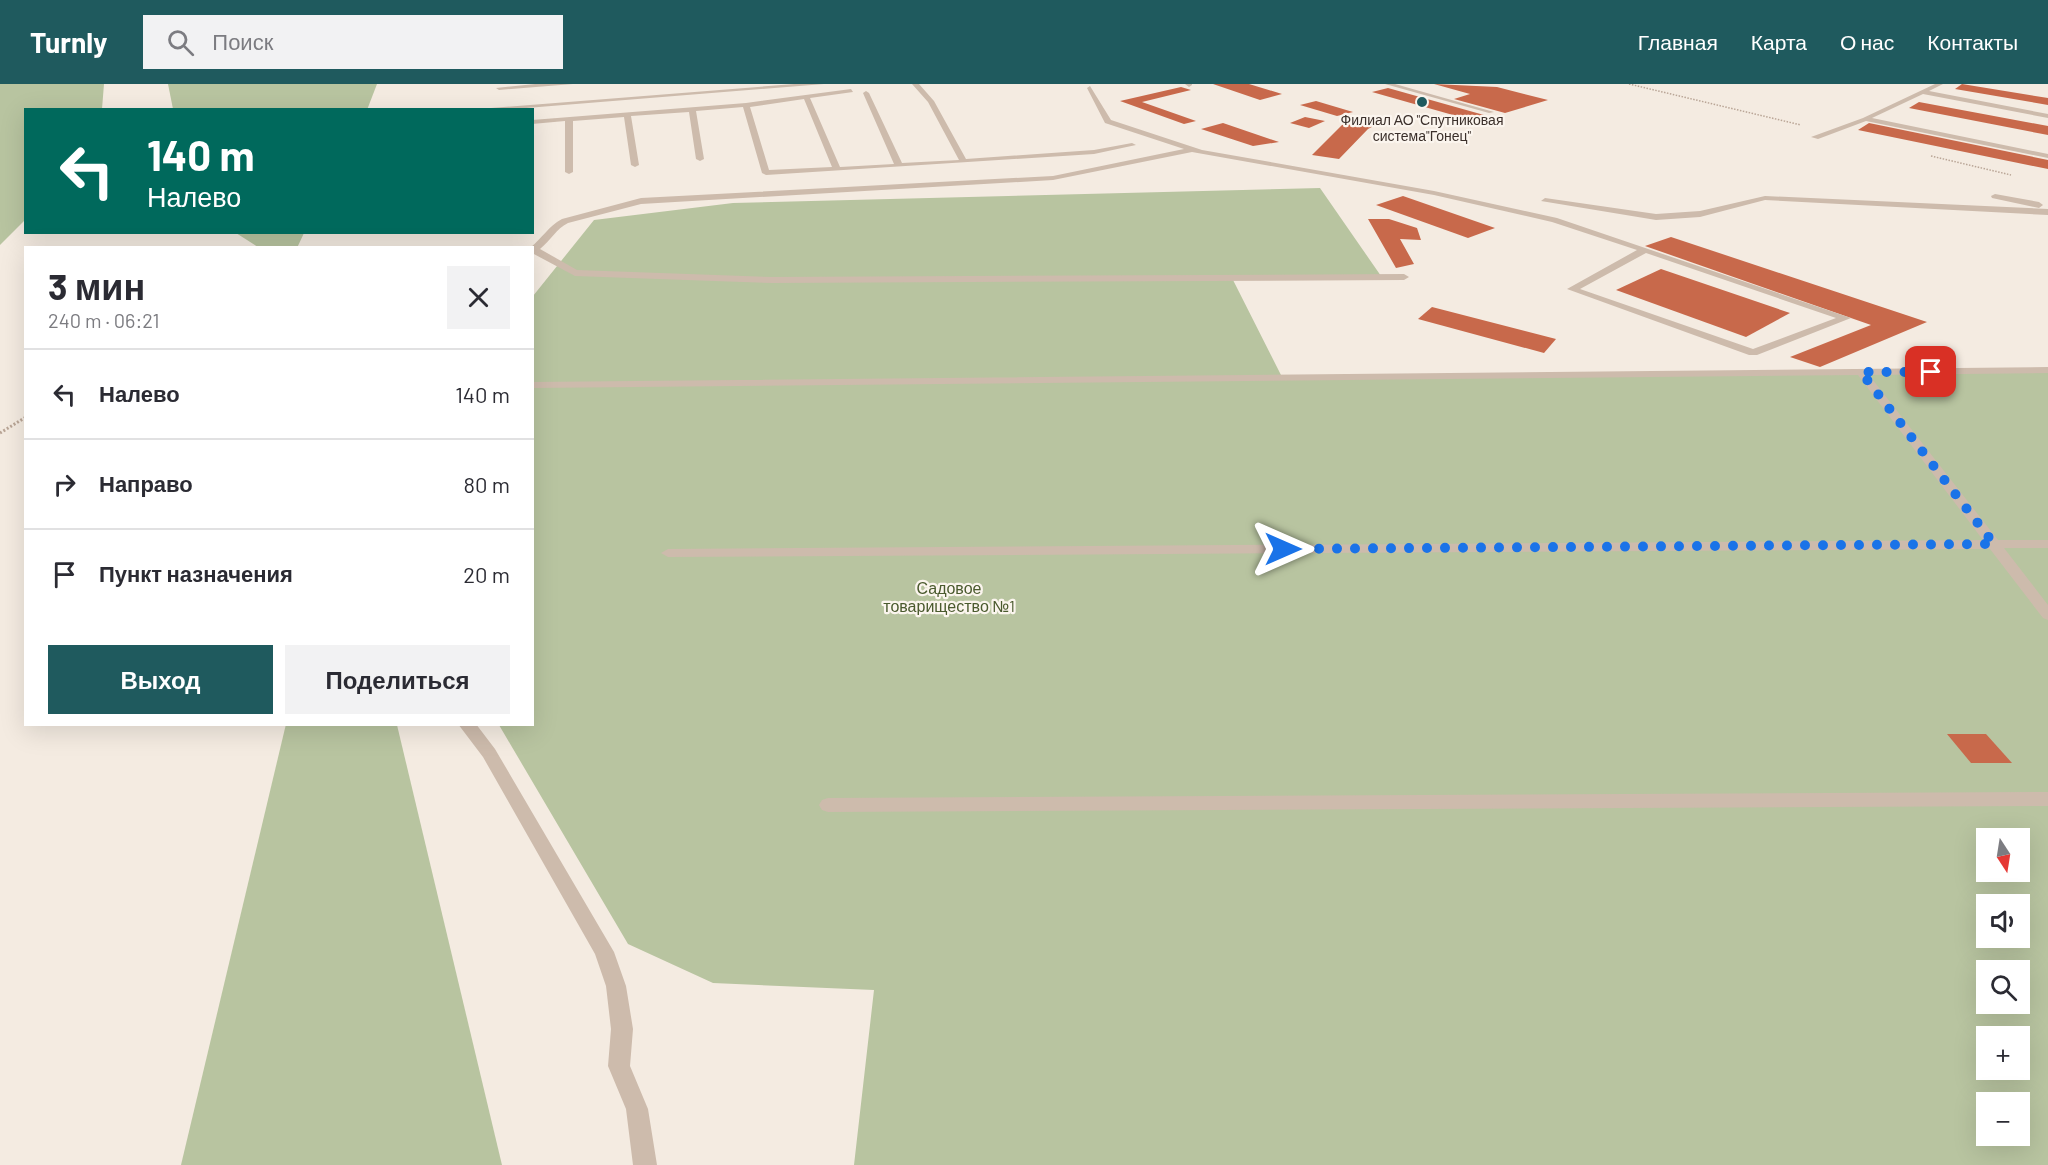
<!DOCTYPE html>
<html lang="ru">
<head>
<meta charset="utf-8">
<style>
  body { margin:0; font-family:Barlow,sans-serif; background:#f2f2f3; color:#2b2b33; height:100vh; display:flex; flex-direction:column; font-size:22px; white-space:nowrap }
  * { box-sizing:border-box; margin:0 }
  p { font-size:20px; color:#7c7c81 }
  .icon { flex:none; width:33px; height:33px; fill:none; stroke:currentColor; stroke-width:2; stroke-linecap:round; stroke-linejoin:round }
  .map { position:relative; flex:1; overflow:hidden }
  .sheet { position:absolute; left:24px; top:162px; width:510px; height:480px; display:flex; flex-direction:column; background:#fff; border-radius:0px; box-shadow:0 6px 24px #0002 }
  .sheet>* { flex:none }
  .banner { position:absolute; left:24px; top:24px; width:510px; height:126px; border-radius:0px; box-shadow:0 6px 24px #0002; background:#00695c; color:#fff; overflow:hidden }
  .needle { width:39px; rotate:168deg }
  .controls { position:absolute; left:1976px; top:744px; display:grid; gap:12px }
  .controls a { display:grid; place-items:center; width:54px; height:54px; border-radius:0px; background:#fff; box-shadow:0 6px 24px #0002; font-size:30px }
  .pin { position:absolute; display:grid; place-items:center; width:51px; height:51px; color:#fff; margin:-26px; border-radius:12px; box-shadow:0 3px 9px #0006 }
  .me { position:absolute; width:66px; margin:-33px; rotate:90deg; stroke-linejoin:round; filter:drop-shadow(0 0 4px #0008) }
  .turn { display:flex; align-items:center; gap:21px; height:126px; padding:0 24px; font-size:27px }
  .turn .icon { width:78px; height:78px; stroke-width:2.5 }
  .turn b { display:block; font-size:42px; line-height:51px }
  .round { display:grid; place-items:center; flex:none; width:63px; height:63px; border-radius:0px; background:#f2f2f3 }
  .summary { display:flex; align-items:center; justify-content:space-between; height:102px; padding:0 24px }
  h1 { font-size:36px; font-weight:700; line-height:45px }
  .button { display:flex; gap:12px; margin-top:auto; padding:12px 24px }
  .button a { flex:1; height:69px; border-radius:0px; background:#1f5a5e; color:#fff; font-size:24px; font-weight:700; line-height:69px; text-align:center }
  .button a+a { background:#f2f2f3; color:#2b2b33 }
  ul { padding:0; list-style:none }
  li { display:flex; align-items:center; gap:18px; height:90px; padding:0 24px; border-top:2px solid #e1e1e2 }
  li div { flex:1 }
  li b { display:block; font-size:22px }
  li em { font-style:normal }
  header { display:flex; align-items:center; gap:36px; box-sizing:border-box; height:84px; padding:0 30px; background:#1f5a5e; color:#fff }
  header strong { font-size:28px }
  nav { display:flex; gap:33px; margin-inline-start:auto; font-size:21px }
  .search { width:420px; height:54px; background:#f2f2f3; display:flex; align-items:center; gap:15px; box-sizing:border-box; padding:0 21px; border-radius:0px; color:#7c7c81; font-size:22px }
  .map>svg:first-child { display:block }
</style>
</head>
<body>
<header>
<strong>Turnly</strong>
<div class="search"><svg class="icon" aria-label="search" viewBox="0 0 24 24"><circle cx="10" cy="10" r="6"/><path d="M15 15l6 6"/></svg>Поиск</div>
<nav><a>Главная</a><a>Карта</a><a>О нас</a><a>Контакты</a></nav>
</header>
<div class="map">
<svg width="2048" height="1081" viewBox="0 0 2048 1081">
  <rect width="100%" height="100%" fill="#f4ebe1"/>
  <g fill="#b8c4a0" fill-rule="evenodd">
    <path d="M0,0H104L102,25L26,26L25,136L0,161Z"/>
    <path d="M168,0H377L367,26L173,25Z"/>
    <path d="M1320,104L1381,192L1232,194L1283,295L2048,286V1081H854L874,906L713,899L628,860L499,641L532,640L533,212L594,136L733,119ZM1986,754H2019V788H1986ZM1986,820H2019V854H1986ZM1986,886H2019V920H1986ZM1986,952H2019V986H1986ZM1986,1018H2019V1052H1986Z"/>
    <path d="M236,149H304L297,164L258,163Z"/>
    <path d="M286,640L397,641L502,1081H181Z"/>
  </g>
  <g fill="#c8694b">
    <path d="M1213,0H1249L1282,10L1260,16Z"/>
    <path d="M1434,0L1497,3L1548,16L1505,29L1454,15L1470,10Z"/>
    <path d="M1962,0L2048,14V21L1955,5Z"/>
    <path d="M1181,3L1191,6L1142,18L1196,37L1184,40L1120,17Z"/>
    <path d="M1388,4L1484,31L1467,35L1372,8Z"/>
    <path d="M1316,17L1353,28L1337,32L1300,21Z"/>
    <path d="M1919,18L2048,42V51L1909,24Z"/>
    <path d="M1305,33L1325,37L1309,44L1290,39Z"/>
    <path d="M1359,34L1383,37L1368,45L1339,75L1312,71L1343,40Z"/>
    <path d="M1223,39L1279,58L1253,62L1201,45Z"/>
    <path d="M1869,39L2048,76V85L1858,46Z"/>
    <path d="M1403,112L1495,144L1468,154L1376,121Z"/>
    <path d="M1368,135H1389L1417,144L1421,156L1400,155L1414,180L1396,184Z"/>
    <path d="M1671,153L1927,238L1820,283L1790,273L1871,241L1645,162Z"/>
    <path d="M1661,185L1790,229L1746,253L1616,206Z"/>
    <path d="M1432,223L1556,255L1544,269L1418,235Z"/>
    <path d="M1947,650H1986L2012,679H1971Z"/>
  </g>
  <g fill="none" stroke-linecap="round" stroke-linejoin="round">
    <g stroke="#b9a596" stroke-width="1.5" stroke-dasharray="1.5 1.5" stroke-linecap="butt">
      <path d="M1629,0L1801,41"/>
      <path d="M1931,72L2011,91"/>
    </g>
    <path stroke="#b9a596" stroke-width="3" stroke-dasharray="2 2" stroke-linecap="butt" d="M0,349L26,333"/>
    <g fill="#cdbbac" fill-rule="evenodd">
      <path d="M535,0H573L499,6L496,4Z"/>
      <path d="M794,0H824L502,26L491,24Z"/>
      <path d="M912,0H919L934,17L966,75L1094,66L1132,59L1136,61L1094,70L766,91L762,89L743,23L696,27L704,75L700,77L696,75L689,28L631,32L639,81L635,83L631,81L624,33L573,37V88L569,90L565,88V37L532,40V36L746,19L851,5L853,8L810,14L840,83L894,80L863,9L866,7L869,9L902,79L959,76L928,18ZM804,15L832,83L769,86L750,23Z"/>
      <path d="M1185,0H1192V1L1189,3Z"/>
      <path d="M1385,0H1395L1494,28L1489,29Z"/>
      <path d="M1935,0H1943L1929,7L2048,30V34L1923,10L1872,34L2048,70V74L1866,37L1818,55L1811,53L1863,34Z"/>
      <path d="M1090,2L1111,36L1202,66L1434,107L1557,134L1851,234L1757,271H1749L1567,205L1637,166L1552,138L1434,111L1192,68L1053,96L641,120L568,139C556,145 551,156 540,165L577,186L772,193L1404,190L1409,193L1404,196L772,199L575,192L532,169V164H530C542,154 549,142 562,135L641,114L1053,92L1184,65L1105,39L1087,4ZM1646,169L1836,234L1753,265L1580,205Z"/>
      <path d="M1995,110L2039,118L2043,121L2039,124L1992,114L1991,112Z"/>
      <path d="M1765,112L2048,125V131L1765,116L1700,133L1656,136L1541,117L1545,114L1656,130L1700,127Z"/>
      <path d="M2048,283V289L1869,291L1998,456H2048V464H2004L2048,521V536L2043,534L1990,465L668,473L661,469L668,465L1983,456L1858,291L532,304V298Z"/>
      <path d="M458,640H476L495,665L614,868L626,902L633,945L630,982L648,1025L657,1081H633L626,1025L608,982L611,945L606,902L595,870L483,673Z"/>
      <path d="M2048,708V722L828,728L822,726L819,721L822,716L828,714Z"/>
    </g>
  </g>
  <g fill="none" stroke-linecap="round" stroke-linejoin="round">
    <path stroke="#1a73e8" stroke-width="10" stroke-dasharray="0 18" d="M1283,465L1994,460L1861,288H1931"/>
  </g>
  <circle fill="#1f5a5e" stroke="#fbf5ee" stroke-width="2" cx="1422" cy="18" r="6"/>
  <g text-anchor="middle" stroke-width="4.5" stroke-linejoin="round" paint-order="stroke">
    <g font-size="14" fill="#3b302b" stroke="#fbf5ee">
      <text x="1422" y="41">Филиал АО "Спутниковая<tspan x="1422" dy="16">система"Гонец"</tspan></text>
    </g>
    <g font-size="16" fill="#4a5a2e" stroke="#fbf5ee">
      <text x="949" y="510">Садовое<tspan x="949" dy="18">товарищество №1</tspan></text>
    </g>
  </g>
</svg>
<div class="controls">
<a><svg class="needle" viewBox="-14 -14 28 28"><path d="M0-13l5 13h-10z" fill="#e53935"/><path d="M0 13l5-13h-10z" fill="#7c7c81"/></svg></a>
<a><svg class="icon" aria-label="sound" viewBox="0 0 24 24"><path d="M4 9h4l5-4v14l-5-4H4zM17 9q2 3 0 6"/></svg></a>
<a><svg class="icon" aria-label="search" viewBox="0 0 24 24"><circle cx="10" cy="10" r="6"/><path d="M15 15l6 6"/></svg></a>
<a>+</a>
<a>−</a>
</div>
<div class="pin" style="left:1931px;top:288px;background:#d93025"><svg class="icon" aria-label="arrive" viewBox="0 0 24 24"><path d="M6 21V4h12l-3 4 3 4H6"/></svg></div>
<svg class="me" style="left:1283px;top:465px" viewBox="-20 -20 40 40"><path d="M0-17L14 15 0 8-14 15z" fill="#1a73e8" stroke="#fff" stroke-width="4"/></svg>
<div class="banner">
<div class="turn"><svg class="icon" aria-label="left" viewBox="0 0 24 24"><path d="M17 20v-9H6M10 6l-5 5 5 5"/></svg><div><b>140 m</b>Налево</div></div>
</div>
<section class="sheet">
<div class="summary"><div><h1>3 мин</h1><p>240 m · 06:21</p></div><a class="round"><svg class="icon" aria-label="close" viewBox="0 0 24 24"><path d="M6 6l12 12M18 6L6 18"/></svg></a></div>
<ul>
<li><svg class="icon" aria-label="left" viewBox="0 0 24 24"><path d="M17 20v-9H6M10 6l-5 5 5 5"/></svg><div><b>Налево</b></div><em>140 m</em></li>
<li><svg class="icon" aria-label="right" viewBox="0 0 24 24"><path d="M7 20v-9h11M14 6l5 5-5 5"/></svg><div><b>Направо</b></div><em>80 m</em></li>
<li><svg class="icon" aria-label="arrive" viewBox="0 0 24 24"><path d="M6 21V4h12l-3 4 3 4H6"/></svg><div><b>Пункт назначения</b></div><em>20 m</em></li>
</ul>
<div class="button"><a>Выход</a><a>Поделиться</a></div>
</section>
</div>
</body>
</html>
